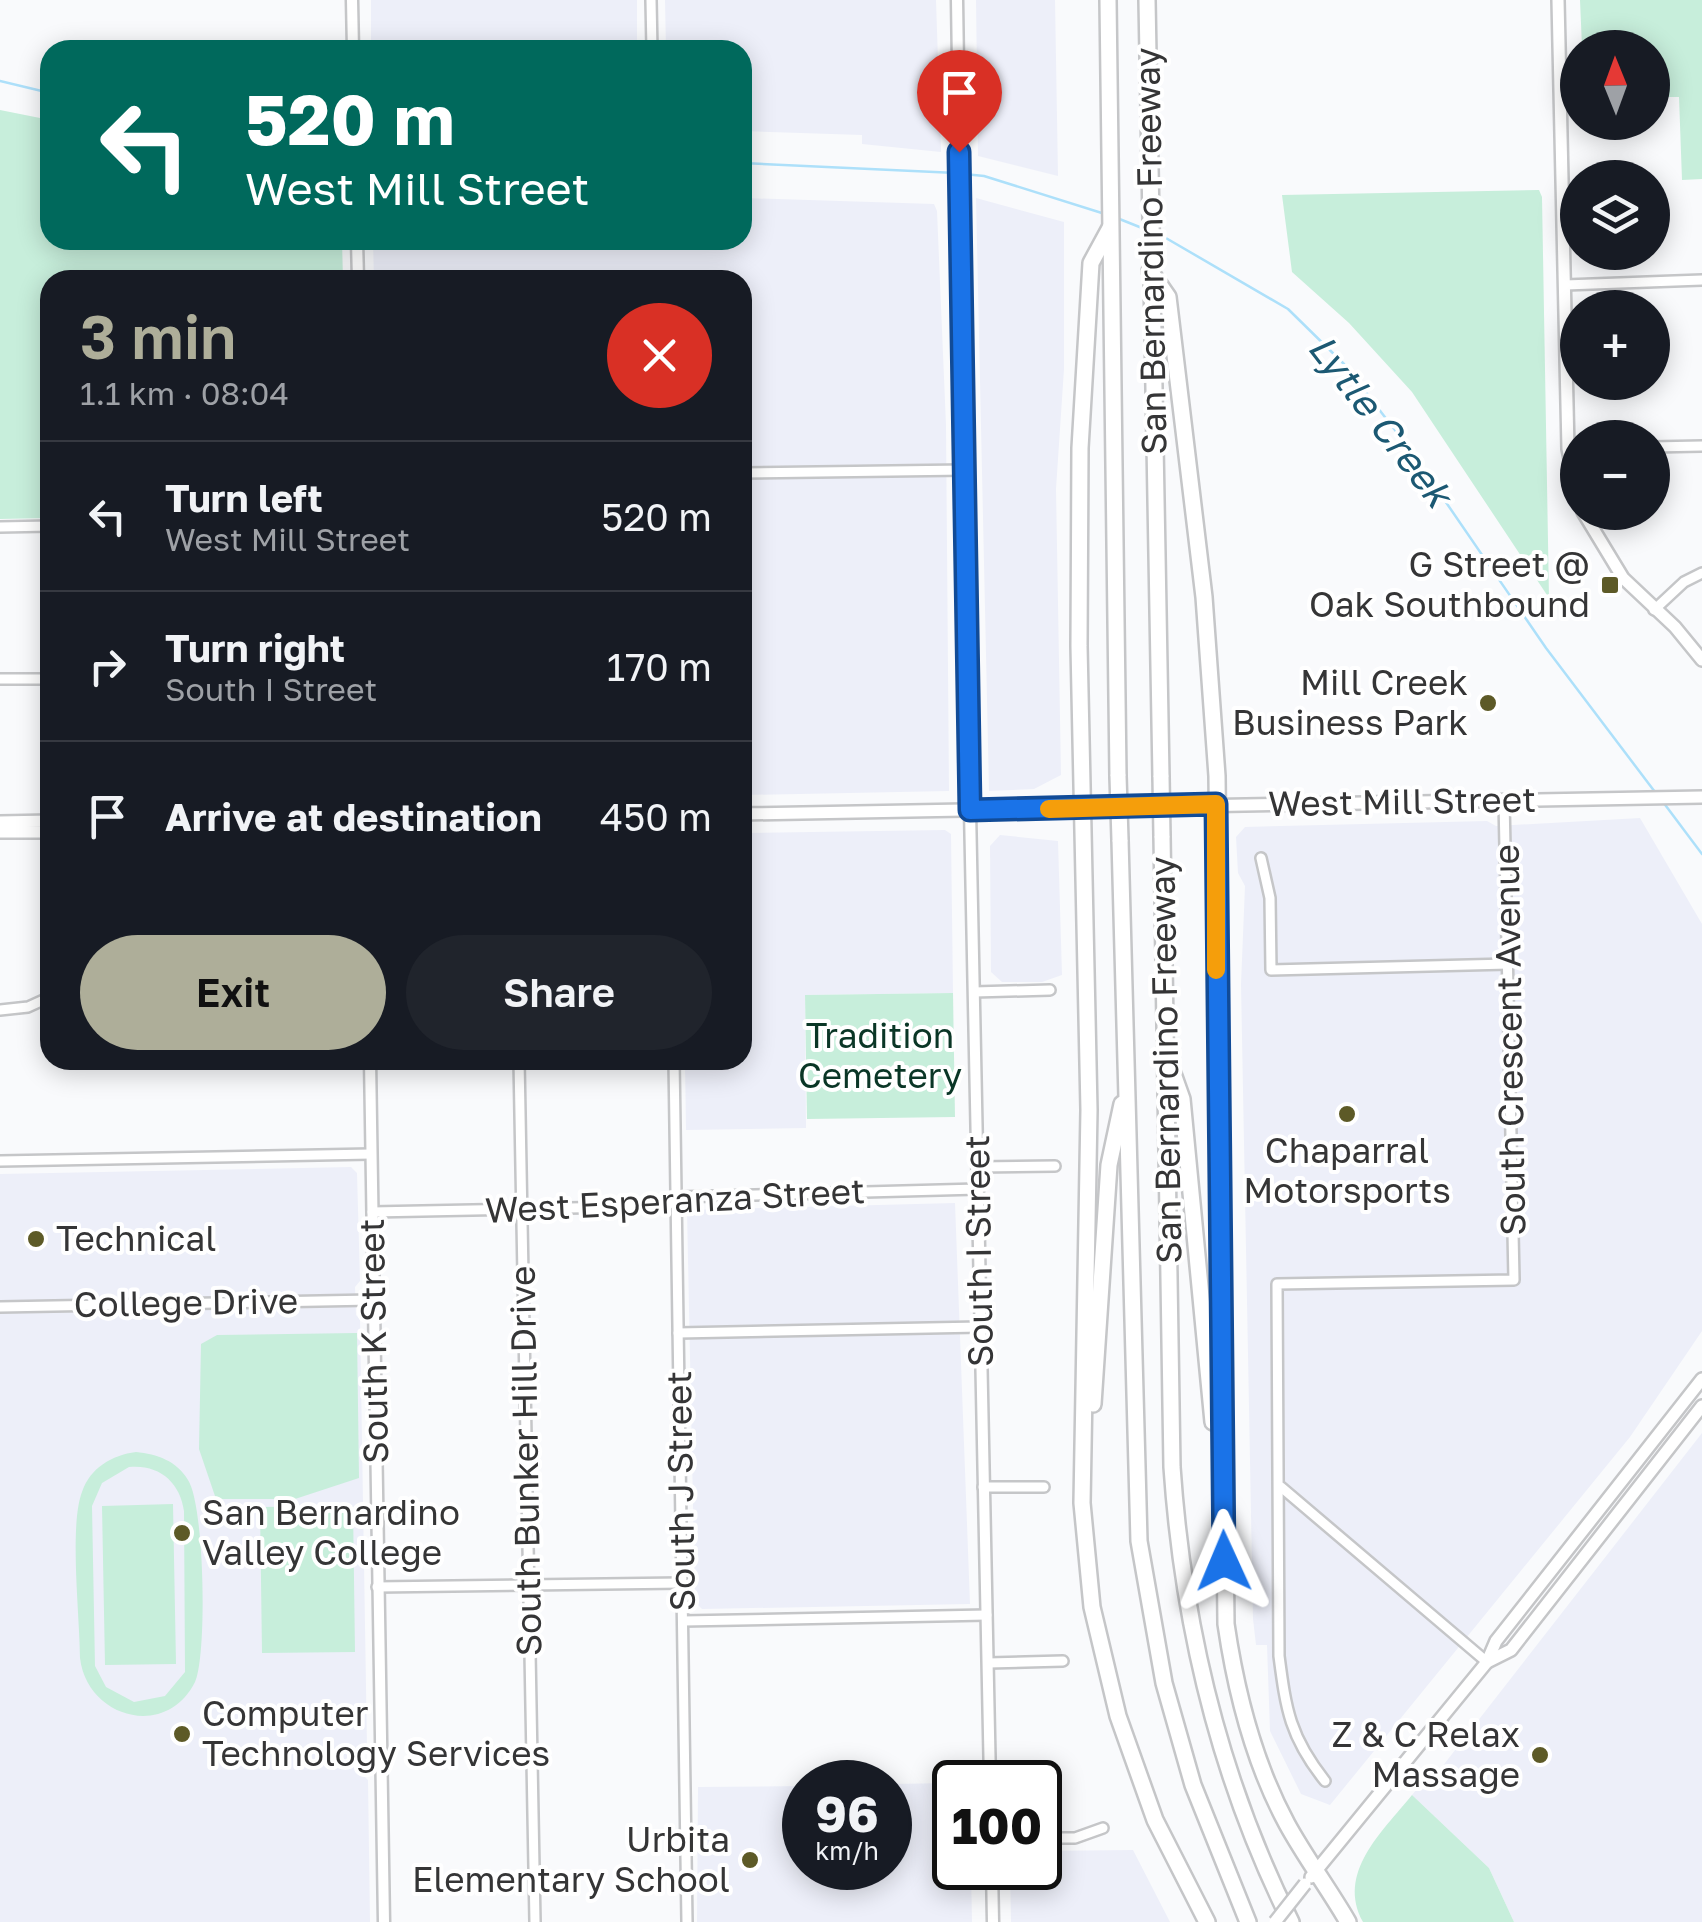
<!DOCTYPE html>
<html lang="en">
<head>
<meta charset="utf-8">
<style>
  body { margin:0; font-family:"Golos Text",sans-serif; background:#20242c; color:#f1f3f6; height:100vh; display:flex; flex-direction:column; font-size:38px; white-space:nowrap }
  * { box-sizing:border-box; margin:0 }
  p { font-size:32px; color:#9ea1a6 }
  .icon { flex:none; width:55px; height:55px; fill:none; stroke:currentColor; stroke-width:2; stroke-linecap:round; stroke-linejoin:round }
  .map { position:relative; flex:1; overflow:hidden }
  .drawer { position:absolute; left:40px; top:270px; width:712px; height:800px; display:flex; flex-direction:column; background:#171b24; border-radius:30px; box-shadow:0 5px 25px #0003 }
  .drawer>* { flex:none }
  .guide { position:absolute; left:40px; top:40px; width:712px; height:210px; border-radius:30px; box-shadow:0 5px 25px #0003; background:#00695c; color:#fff; overflow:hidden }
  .needle { width:65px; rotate:359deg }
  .tools { position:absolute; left:1560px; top:30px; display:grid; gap:20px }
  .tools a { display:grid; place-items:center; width:110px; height:110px; border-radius:50%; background:#171b24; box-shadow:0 5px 25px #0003; font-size:50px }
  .speed { position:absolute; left:782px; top:1760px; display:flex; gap:20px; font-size:50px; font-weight:700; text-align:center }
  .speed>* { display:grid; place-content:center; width:130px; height:130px; border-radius:50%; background:#171b24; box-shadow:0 5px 25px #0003; line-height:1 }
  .speed small { font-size:25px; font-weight:400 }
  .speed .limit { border:5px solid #111; border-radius:15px; background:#fff; color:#111 }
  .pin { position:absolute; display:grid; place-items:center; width:85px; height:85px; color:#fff; margin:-102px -42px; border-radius:50% 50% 50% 0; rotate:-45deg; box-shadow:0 0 10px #0007 }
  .pin .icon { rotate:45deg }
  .me { position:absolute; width:110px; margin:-55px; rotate:359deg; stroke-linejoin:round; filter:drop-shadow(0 0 8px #0008) }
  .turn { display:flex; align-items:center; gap:35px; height:210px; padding:0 40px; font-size:45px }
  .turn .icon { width:130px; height:130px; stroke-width:2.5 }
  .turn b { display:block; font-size:70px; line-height:85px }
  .round { display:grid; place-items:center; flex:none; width:105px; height:105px; border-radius:52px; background:#20242c }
  .head { display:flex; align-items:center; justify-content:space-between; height:170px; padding:0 40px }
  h1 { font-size:60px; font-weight:600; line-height:75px; color:#aeae99 }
  .primary-button { display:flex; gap:20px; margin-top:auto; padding:20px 40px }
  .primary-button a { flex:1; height:115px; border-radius:60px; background:#aeae99; color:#111; font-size:40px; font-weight:600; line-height:115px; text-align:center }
  .primary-button a+a { background:#20242c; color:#f1f3f6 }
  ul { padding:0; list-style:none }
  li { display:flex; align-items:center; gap:30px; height:150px; padding:0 40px; border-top:2px solid #363941 }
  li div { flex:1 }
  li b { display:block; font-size:38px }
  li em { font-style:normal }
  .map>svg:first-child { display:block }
</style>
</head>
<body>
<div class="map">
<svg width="1702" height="1922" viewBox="0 0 1702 1922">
  <rect width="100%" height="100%" fill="#f9fafc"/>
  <g fill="#edeff9">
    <rect x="371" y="0" width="266" height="50"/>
    <path d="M665,0H936L941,152L862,144V135L743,131L742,50H666Z"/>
    <path d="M976,0H1055L1058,176L978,156Z"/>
    <path d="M743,198L934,204L937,211L946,425L949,791L743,795L742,280H374L373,240H742Z"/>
    <path d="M976,198L1064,222V369L1056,489L1061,775L1034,789L989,791Z"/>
    <path d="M1640,818L1702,924V1331L1630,1437L1330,1805L1301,1794L1270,1731L1267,1645H1256L1253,1619L1241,984L1245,886L1238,873L1236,837L1245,827L1281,826L1487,821L1496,826Z"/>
    <path d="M945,830L951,834L953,993L805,995L806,1128L686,1130L685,1060H742L743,833Z"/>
    <path d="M1000,835L1058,841L1062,975L1042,982H1002L991,972L990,846Z"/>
    <path d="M351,1167L357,1173L360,1281L355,1287L356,1315L360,1319L367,1747L360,1756V1772L368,1780L370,1922H0V1174Z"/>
    <path d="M955,1203L970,1604L702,1609L695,1602L687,1210Z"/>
    <path d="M1702,1433V1922H1514L1489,1868L1412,1795L1429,1774L1438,1772Z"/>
    <path d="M955,1783V1868H971L972,1922H697L698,1787L805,1786V1868H890V1784Z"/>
    <path d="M1133,1850L1170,1922H1011L1010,1868H1040V1851Z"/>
  </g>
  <g fill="#c7eedb" fill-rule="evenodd">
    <path d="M1580,0H1702V179L1682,180L1679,97H1653L1652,48L1582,47Z"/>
    <path d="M0,110L50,120V240H342L343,280H50V518L0,519Z"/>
    <path d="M1539,190L1542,197L1549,598L1412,392L1349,323L1292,272L1282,195Z"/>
    <path d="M953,993L955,1117L807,1119L805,995Z"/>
    <path d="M357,1333L359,1478L295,1499H216L199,1449L201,1344L217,1335Z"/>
    <path d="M136,1452C157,1454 177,1461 188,1480C205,1506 207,1657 195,1682C166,1740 87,1718 80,1658C80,1618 69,1526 82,1492C90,1468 112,1455 136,1452ZM129,1467C159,1464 180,1482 184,1511L185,1672L165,1696L134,1702L106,1687L95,1666L92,1506L102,1483Z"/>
    <path d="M173,1504L176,1664L105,1665L102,1506Z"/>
    <path d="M353,1506L355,1652L262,1653L260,1507Z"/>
    <path d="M1412,1795L1489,1868L1514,1922H1363C1336,1873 1382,1832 1412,1795Z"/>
  </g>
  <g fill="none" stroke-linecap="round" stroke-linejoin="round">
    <g stroke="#ade0fa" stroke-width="2.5">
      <path d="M0,81L50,93"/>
      <path d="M742,163L956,173"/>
      <path d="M964,174L984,176L1105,214"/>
      <path d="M1117,218L1147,230"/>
      <path d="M1159,234L1288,309L1344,364L1408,447L1546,648L1655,792"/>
      <path d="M1663,802L1702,854"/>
    </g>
    <g stroke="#c5c6c8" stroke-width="14">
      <g id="minor">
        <path d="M651,0L652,50"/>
        <path d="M960,196L970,810"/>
        <path d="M1565,285L1702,280"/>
        <path d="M1652,447L1702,446"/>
        <path d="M742,473L965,470"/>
        <path d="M0,527L50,526"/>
        <path d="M1654,610L1684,582L1702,573"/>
        <path d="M0,679H50"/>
        <path d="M1261,858L1270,898L1271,970L1508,964"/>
        <path d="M974,992L1050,990"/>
        <path d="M0,1010L28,1007L50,997"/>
        <path d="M519,1060L535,1922"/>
        <path d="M674,1060L687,1922"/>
        <path d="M0,1161L371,1154"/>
        <path d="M978,1167L1055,1166"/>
        <path d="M372,1212L667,1206L677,1197L978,1189"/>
        <path d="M0,1307L372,1300"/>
        <path d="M678,1333L980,1327"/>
        <path d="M983,1487H1044"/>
        <path d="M1281,1487L1487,1662"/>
        <path d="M377,1587L682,1583"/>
        <path d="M683,1621L987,1615"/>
        <path d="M988,1663L1063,1661"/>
        <path d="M1325,1781C1290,1737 1286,1710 1279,1656L1277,1284L1514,1280L1504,800"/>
        <path d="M1040,1838H1075L1103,1828"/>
      </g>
    </g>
    <g stroke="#c5c6c8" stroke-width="15">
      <g id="tertiary">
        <path d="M352,0L353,50"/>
        <path d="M957,0L960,196"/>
        <path d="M357,240L358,280"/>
        <path d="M970,810L990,1782"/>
        <path d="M370,1060L384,1922"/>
        <path d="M992,1868L993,1922"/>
      </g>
    </g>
    <g stroke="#c5c6c8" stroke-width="16">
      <g id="secondary">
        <path d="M1558,0L1568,449L1578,497"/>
        <path d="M1583,512L1623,578L1675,627L1702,660"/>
        <path d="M742,814L1702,797"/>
        <path d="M0,822L50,821"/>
        <path d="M0,832H50"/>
        <path d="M1487,1662L1511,1650L1702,1406"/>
        <path d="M1311,1877L1487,1662L1496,1641L1702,1379"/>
      </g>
    </g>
    <g stroke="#c5c6c8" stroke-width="20">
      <g id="motorway">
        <path d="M1108,0L1118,776"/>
        <path d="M1147,0L1161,777"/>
        <path d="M1110,228L1091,263L1080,448L1079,646L1089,1110L1082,1503L1092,1607L1118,1716L1155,1820L1207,1922"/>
        <path d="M1150,271L1168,297L1204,597L1217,776L1226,1624C1236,1692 1254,1763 1287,1824C1305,1857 1329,1889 1348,1922"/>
        <path d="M1162,836L1172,1467C1183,1627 1219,1778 1291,1922"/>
        <path d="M1120,840L1139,1541L1164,1683L1193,1785L1248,1922"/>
        <path d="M1171,1068L1182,1099L1213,1422"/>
        <path d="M1093,1404L1109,1165L1122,1104"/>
      </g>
    </g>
    <use href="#minor" stroke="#fff" stroke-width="9"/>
    <use href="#tertiary" stroke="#fff" stroke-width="10"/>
    <use href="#secondary" stroke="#fff" stroke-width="11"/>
    <use href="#motorway" stroke="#fff" stroke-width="15"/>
    <g stroke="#c5c6c8" stroke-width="16" stroke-linecap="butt">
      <path id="secondary-bridge" d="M1275,1922L1305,1884"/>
    </g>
    <g stroke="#c5c6c8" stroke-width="20" stroke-linecap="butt">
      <g id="motorway-bridge">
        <path d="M1118,776L1120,840"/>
        <path d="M1161,777L1162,836"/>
      </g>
    </g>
    <use href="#secondary-bridge" stroke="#fff" stroke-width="11"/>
    <use href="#motorway-bridge" stroke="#fff" stroke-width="15"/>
  </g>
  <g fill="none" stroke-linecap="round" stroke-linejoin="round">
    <g stroke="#114b97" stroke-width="25">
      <path id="route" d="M959,152L970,810L1216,804L1224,1561"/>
    </g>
    <use href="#route" stroke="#1a73e8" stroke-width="18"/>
    <path stroke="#f59e0b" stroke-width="18" d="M1049,809L1216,804V970"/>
  </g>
  <g fill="#5d5a27" stroke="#fff" stroke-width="4">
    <rect x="1600" y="575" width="20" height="20" rx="5"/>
    <circle cx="1488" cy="703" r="10"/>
    <circle cx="1347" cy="1114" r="10"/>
    <circle cx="36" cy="1239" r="10"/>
    <circle cx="182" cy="1533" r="10"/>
    <circle cx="182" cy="1734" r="10"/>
    <circle cx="1540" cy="1755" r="10"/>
    <circle cx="750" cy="1860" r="10"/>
  </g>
  <g text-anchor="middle" stroke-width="8" stroke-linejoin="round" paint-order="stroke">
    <g font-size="35" fill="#353536" stroke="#fff">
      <text transform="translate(1151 251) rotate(-91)" y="12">San Bernardino Freeway</text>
      <text transform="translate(1402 802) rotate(-1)" y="12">West Mill Street</text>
      <text transform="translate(1510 1040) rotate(-91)" y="12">South Crescent Avenue</text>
      <text transform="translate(1166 1060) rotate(-91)" y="12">San Bernardino Freeway</text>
      <text transform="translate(675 1201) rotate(-3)" y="12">West Esperanza Street</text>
      <text transform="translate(979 1251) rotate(-91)" y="12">South I Street</text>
      <text transform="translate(186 1303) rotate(-1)" y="12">College Drive</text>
      <text transform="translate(374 1341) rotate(-91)" y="12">South K Street</text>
      <text transform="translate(526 1461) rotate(-91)" y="12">South Bunker Hill Drive</text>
      <text transform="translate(681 1491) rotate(-91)" y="12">South J Street</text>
    </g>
    <g font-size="35" fill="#353536" stroke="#fff" text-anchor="end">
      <text x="1590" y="577">G Street @<tspan x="1590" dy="40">Oak Southbound</tspan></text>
      <text x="1468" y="695">Mill Creek<tspan x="1468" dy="40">Business Park</tspan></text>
      <text x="1347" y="1163" text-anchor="middle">Chaparral<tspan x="1347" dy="40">Motorsports</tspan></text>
      <text x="56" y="1251" text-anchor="start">Technical</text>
      <text x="202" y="1525" text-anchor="start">San Bernardino<tspan x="202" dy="40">Valley College</tspan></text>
      <text x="202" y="1726" text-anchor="start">Computer<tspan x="202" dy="40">Technology Services</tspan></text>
      <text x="1520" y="1747">Z &amp; C Relax<tspan x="1520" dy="40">Massage</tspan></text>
      <text x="730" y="1852">Urbita<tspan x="730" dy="40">Elementary School</tspan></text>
    </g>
    <g font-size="35" fill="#0a3626" stroke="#fff">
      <text x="880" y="1048">Tradition<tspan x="880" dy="40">Cemetery</tspan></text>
    </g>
    <g font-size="38" font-style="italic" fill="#1c5973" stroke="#fff">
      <text transform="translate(1380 421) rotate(52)" y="13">Lytle Creek</text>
    </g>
  </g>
</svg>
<div class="tools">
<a><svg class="needle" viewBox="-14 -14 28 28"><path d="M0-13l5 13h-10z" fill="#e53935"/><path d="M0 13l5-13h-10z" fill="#9ea1a6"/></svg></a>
<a><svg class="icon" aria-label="layers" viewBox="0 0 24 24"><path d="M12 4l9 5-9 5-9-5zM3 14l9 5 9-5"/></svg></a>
<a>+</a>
<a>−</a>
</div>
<div class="speed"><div>96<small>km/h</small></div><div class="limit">100</div></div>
<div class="pin" style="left:959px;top:152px;background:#d93025"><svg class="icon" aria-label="arrive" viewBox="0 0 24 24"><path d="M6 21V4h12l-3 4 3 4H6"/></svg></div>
<svg class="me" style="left:1224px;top:1561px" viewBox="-20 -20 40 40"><path d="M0-17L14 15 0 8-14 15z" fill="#1a73e8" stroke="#fff" stroke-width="4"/></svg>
<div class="guide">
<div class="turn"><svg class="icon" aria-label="left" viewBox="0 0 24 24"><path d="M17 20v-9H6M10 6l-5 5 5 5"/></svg><div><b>520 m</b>West Mill Street</div></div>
</div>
<section class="drawer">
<div class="head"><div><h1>3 min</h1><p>1.1 km · 08:04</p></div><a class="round" style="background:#d93025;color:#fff"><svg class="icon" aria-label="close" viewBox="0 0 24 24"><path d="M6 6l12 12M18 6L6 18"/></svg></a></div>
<ul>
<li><svg class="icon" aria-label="left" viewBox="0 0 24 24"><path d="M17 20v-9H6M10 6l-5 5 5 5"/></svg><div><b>Turn left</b><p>West Mill Street</p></div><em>520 m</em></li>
<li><svg class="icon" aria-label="right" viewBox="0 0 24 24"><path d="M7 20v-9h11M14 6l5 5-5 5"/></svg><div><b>Turn right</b><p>South I Street</p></div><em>170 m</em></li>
<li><svg class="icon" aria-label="arrive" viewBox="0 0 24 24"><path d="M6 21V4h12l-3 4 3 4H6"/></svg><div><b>Arrive at destination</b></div><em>450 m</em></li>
</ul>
<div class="primary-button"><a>Exit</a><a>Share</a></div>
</section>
</div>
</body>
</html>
